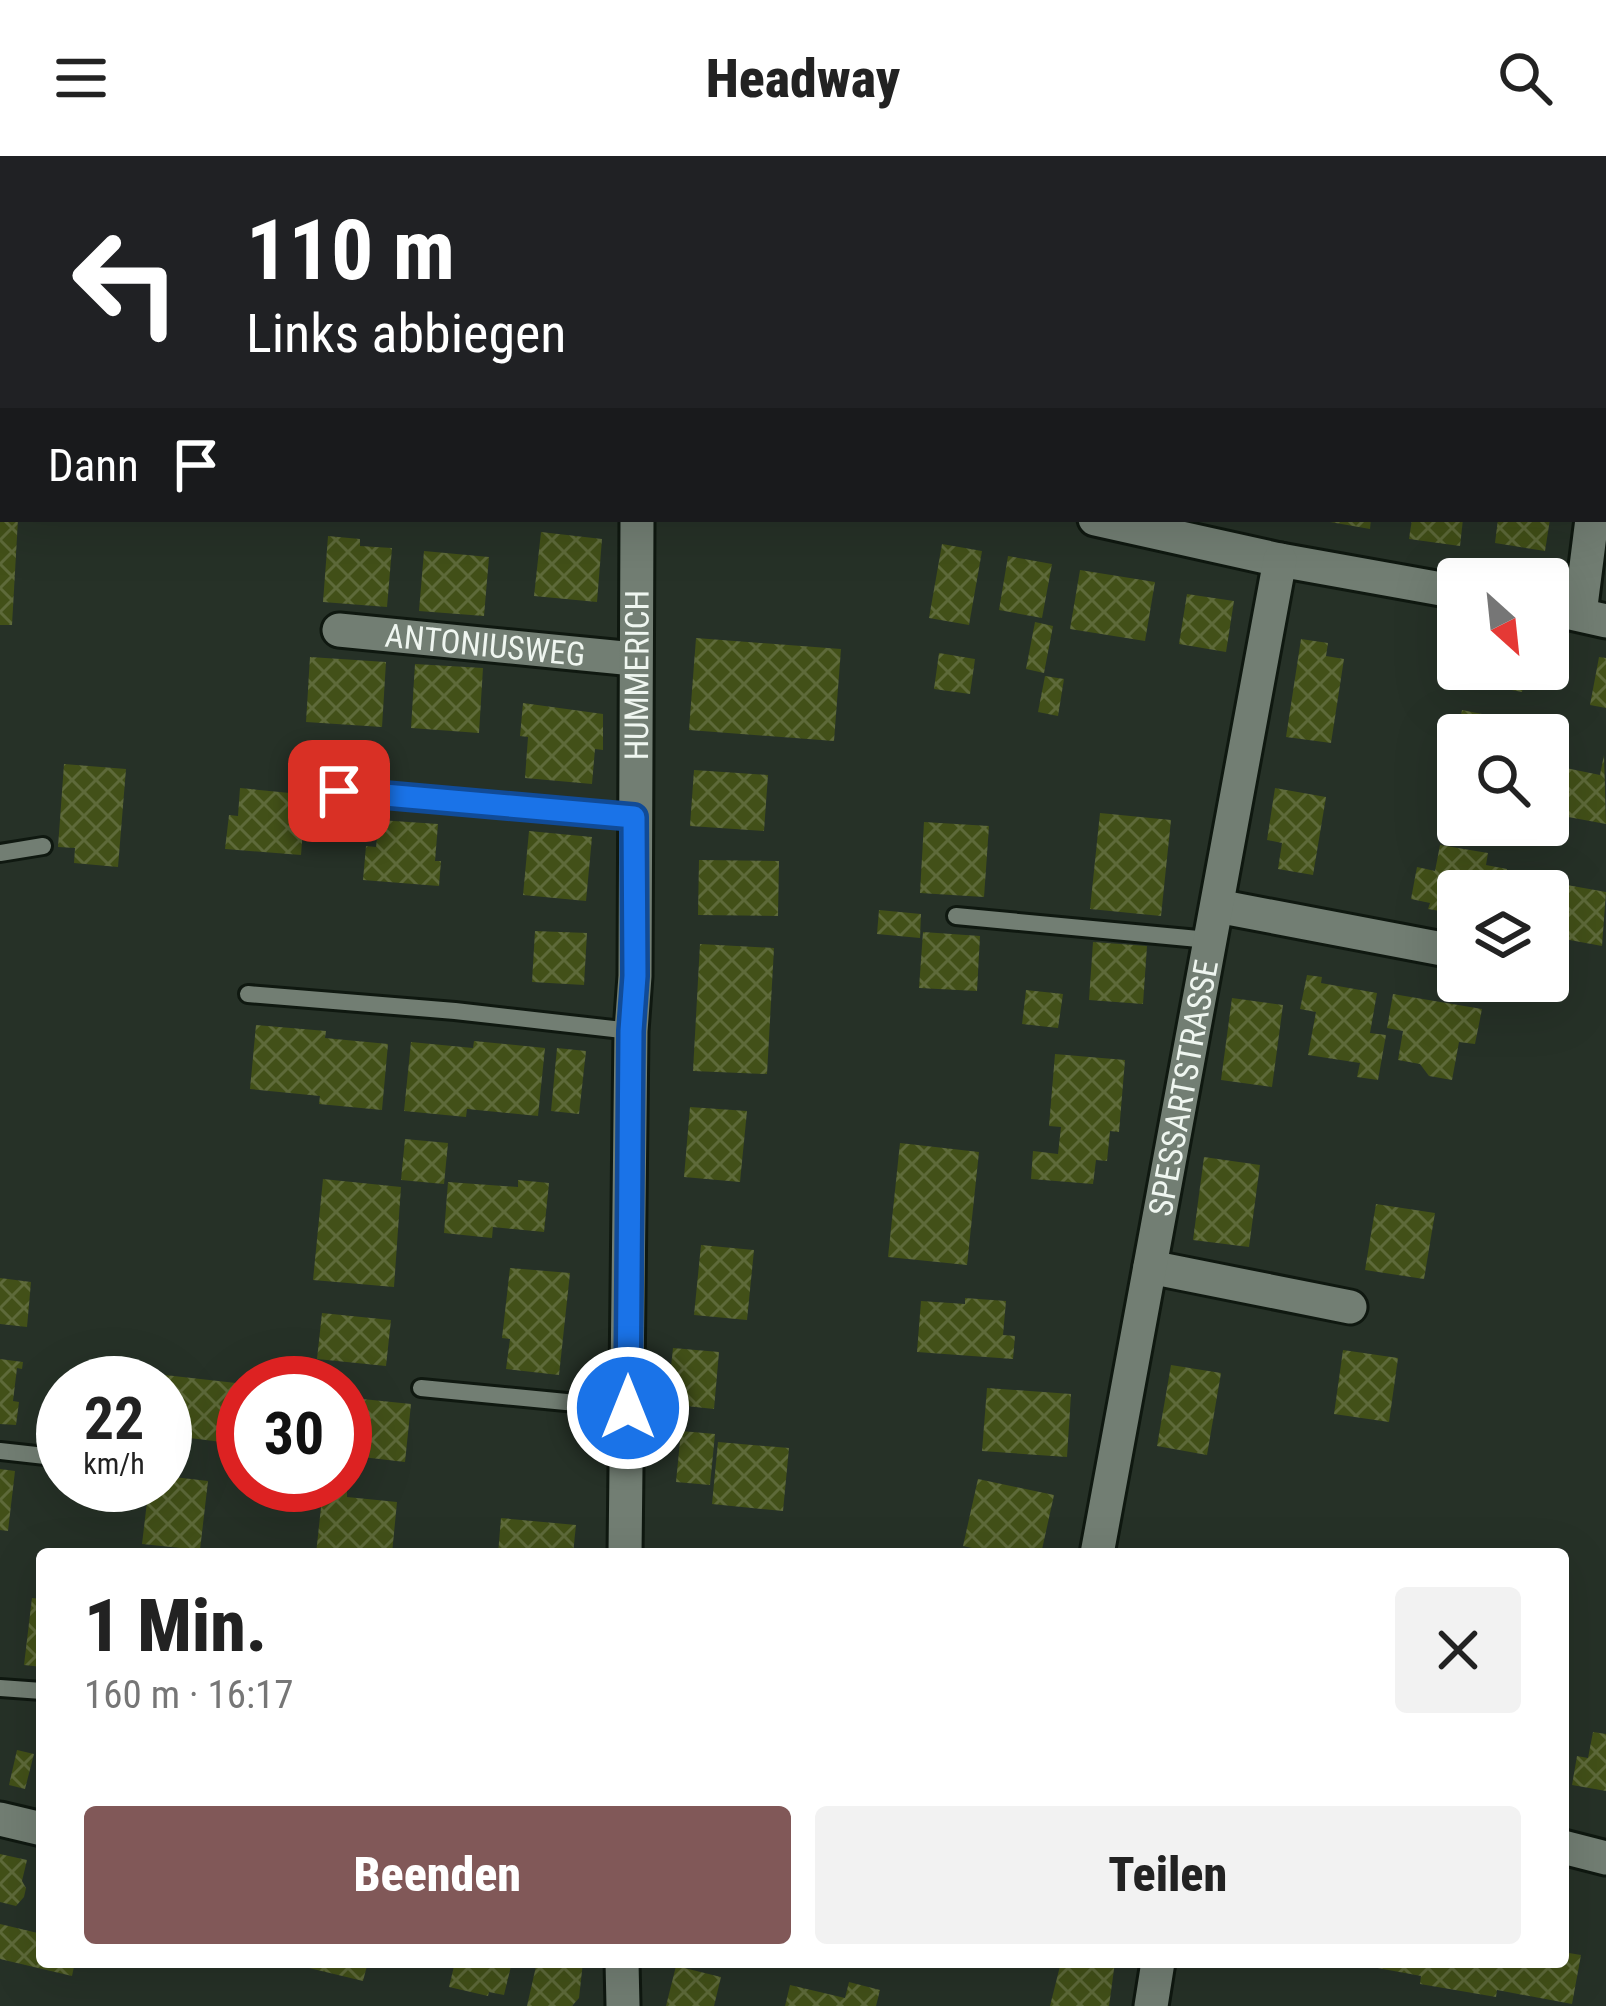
<!DOCTYPE html>
<html lang="de">
<head>
<meta charset="utf-8">
<style>
  body { margin:0; font-family:"Roboto Condensed",sans-serif; background:#f2f2f2; color:#222; height:100vh; display:flex; flex-direction:column; font-size:45px; white-space:nowrap }
  * { box-sizing:border-box; margin:0 }
  p { font-size:39px; color:#767676 }
  .icon { flex:none; width:66px; height:66px; fill:none; stroke:currentColor; stroke-width:2; stroke-linecap:round; stroke-linejoin:round }
  .map { position:relative; flex:1; overflow:hidden }
  .side { position:absolute; left:36px; top:1392px; width:1533px; height:420px; display:flex; flex-direction:column; background:#fff; border-radius:12px; box-shadow:0 12px 48px #0002 }
  .side>* { flex:none }
  .top-card { position:absolute; left:0px; top:0px; width:1608px; height:366px; box-shadow:0 12px 48px #0002; background:#202124; color:#fff; overflow:hidden }
  .needle { width:78px; rotate:153deg }
  .tools { position:absolute; left:1437px; top:402px; display:grid; gap:24px }
  .tools a { display:grid; place-items:center; width:132px; height:132px; border-radius:12px; background:#fff; box-shadow:0 12px 48px #0002; font-size:60px }
  .speed { position:absolute; left:36px; top:1200px; display:flex; gap:24px; font-size:60px; font-weight:700; text-align:center }
  .speed>* { display:grid; place-content:center; width:156px; height:156px; border-radius:50%; background:#fff; box-shadow:0 12px 48px #0002; line-height:1 }
  .speed small { font-size:30px; font-weight:400 }
  .speed .limit { border:18px solid #d22; background:#fff; color:#111 }
  .pin { position:absolute; display:grid; place-items:center; width:102px; height:102px; color:#fff; margin:-51px; border-radius:24px; box-shadow:0 6px 18px #0006 }
  .me { position:absolute; width:132px; margin:-66px; rotate:0deg; stroke-linejoin:round; filter:drop-shadow(0 0 9px #0008) }
  .turn { display:flex; align-items:center; gap:42px; height:252px; padding:0 48px; font-size:54px }
  .turn .icon { width:156px; height:156px; stroke-width:2.5 }
  .turn b { display:block; font-size:84px; line-height:102px }
  .then { display:flex; align-items:center; height:114px; padding:0 48px; background:#0003; gap:24px; font-size:45px }
  .round { display:grid; place-items:center; flex:none; width:126px; height:126px; border-radius:12px; background:#f2f2f2 }
  .head { display:flex; align-items:center; justify-content:space-between; height:204px; padding:0 48px }
  h1 { font-size:72px; font-weight:800; line-height:90px }
  .cta { display:flex; gap:24px; margin-top:auto; padding:24px 48px }
  .cta a { flex:1; height:138px; border-radius:12px; background:#815858; color:#fff; font-size:48px; font-weight:800; line-height:138px; text-align:center }
  .cta a+a { background:#f2f2f2; color:#222 }
  header { display:flex; justify-content:space-between; align-items:center; height:156px; padding:0 48px; background:#fff; font-size:54px; font-weight:800 }
  .map>svg:first-child { display:block }
</style>
</head>
<body>
<header><svg class="icon" aria-label="menu" viewBox="0 0 24 24"><path d="M4 6h16M4 12h16M4 18h16"/></svg>Headway<svg class="icon" aria-label="search" viewBox="0 0 24 24"><circle cx="10" cy="10" r="6"/><path d="M15 15l6 6"/></svg></header>
<div class="map">
<svg width="1606" height="1850" viewBox="0 0 1606 1850">
  <defs>
    <pattern id="building-cross-hatch" width="8" height="8" patternUnits="userSpaceOnUse" patternTransform="scale(3)"><rect width="8" height="8" fill="#425018"/><path d="M0 0l8 8M0 8l8-8" fill="none" stroke="#5e6a3a"/></pattern>
  </defs>
  <rect width="100%" height="100%" fill="#263127"/>
  <g fill="url(#building-cross-hatch)">
    <path d="M0,363H18L12,469H0Z"/>
    <path d="M1313,363H1371L1370,373Z"/>
    <path d="M1412,363H1463L1460,390L1409,383Z"/>
    <path d="M1498,363H1550L1545,395L1495,387Z"/>
    <path d="M541,376L602,383L597,446L534,440Z"/>
    <path d="M328,380L360,383V390L392,392L387,451L323,446Z"/>
    <path d="M942,388L982,395L969,469L929,462Z"/>
    <path d="M424,395L489,401L484,460L419,455Z"/>
    <path d="M1008,400L1052,408L1042,462L999,454Z"/>
    <path d="M1080,414L1155,426L1145,485L1070,473Z"/>
    <path d="M1187,438L1234,445L1226,496L1179,488Z"/>
    <path d="M1035,466L1053,470L1044,517L1026,513Z"/>
    <path d="M696,482L841,493L834,585L689,574Z"/>
    <path d="M1301,483L1328,487L1326,500L1344,503L1331,587L1286,581Z"/>
    <path d="M939,497L975,503L970,538L934,533Z"/>
    <path d="M310,501L386,506L382,571L306,566Z"/>
    <path d="M1599,501L1606,502V552L1590,549Z"/>
    <path d="M415,508L483,512L479,577L411,572Z"/>
    <path d="M1482,513H1526L1522,536L1480,528Z"/>
    <path d="M1045,520L1064,523L1058,560L1038,556Z"/>
    <path d="M523,547L603,558V594L595,593L592,628L525,622L528,581L520,580Z"/>
    <path d="M1462,554L1482,558L1478,579H1457Z"/>
    <path d="M1604,599L1606,668L1552,658L1561,611L1600,619Z"/>
    <path d="M64,608L126,613L118,711L74,707L75,692L58,691Z"/>
    <path d="M694,614L768,619L764,675L690,670Z"/>
    <path d="M240,632L300,638L297,673L303,674L301,699L225,693L229,659L238,660Z"/>
    <path d="M1275,632L1326,641L1313,719L1278,713L1282,687L1267,684Z"/>
    <path d="M1100,657L1171,664L1161,760L1090,753Z"/>
    <path d="M379,664L438,668L435,705H441L439,730L363,724L366,690L376,691Z"/>
    <path d="M924,666L989,670L984,741L920,737Z"/>
    <path d="M529,675L592,681L586,745L523,739Z"/>
    <path d="M1440,689L1488,697L1486,709L1507,713L1503,735H1458V758L1428,753L1430,747L1411,743L1417,711L1435,715Z"/>
    <path d="M699,704L779,705L778,760L698,759Z"/>
    <path d="M1522,721L1606,736L1602,790L1548,780V735H1520Z"/>
    <path d="M879,754L921,758L920,782L877,778Z"/>
    <path d="M535,775L587,777L584,829L532,826Z"/>
    <path d="M923,776L980,780L977,835L919,832Z"/>
    <path d="M1093,786L1147,790L1143,848L1089,844Z"/>
    <path d="M700,788L774,792L767,918L693,915Z"/>
    <path d="M1307,819L1322,821L1321,827L1377,837L1370,877L1386,879L1378,924L1357,921L1360,907L1308,899L1316,856L1300,853Z"/>
    <path d="M1026,834L1063,838L1058,872L1022,868Z"/>
    <path d="M1393,838L1482,853L1475,888L1459,886L1452,924L1429,920L1420,908L1398,904L1403,875L1387,872Z"/>
    <path d="M1232,842L1283,849L1272,931L1221,924Z"/>
    <path d="M256,869L326,875L325,882L388,888L382,954L319,948L320,940L250,933Z"/>
    <path d="M474,885L545,892L538,960L467,953L466,961L404,955L411,886L473,892Z"/>
    <path d="M557,892L586,895L579,958L551,955Z"/>
    <path d="M1055,898L1125,904L1119,976L1110,975L1107,1005L1096,1004L1093,1028L1031,1023L1033,995L1058,998L1061,971L1049,970Z"/>
    <path d="M690,951L747,955L740,1026L684,1021Z"/>
    <path d="M405,983L448,987L444,1028L401,1024Z"/>
    <path d="M900,987L979,996L967,1109L888,1101Z"/>
    <path d="M1204,1001L1260,1009L1249,1091L1193,1084Z"/>
    <path d="M323,1023L401,1031L394,1131L313,1124Z"/>
    <path d="M518,1024L549,1027L544,1076L493,1071L492,1082L444,1077L448,1026L518,1031Z"/>
    <path d="M1376,1048L1435,1057L1424,1123L1365,1114Z"/>
    <path d="M701,1089L754,1094L747,1164L694,1159Z"/>
    <path d="M510,1112L570,1117L559,1219L506,1213L510,1183L502,1182Z"/>
    <path d="M0,1122L31,1126L27,1171L0,1168Z"/>
    <path d="M965,1142L1006,1145L1003,1179L1015,1180L1013,1203L917,1196L921,1145L965,1148Z"/>
    <path d="M322,1157L391,1164L386,1210L317,1203Z"/>
    <path d="M673,1192L719,1196L714,1253L667,1248Z"/>
    <path d="M1343,1194L1398,1202L1389,1266L1334,1258Z"/>
    <path d="M0,1203L23,1206L22,1213L17,1212L13,1245L19,1246L16,1269L0,1268Z"/>
    <path d="M1171,1209L1221,1217L1207,1299L1157,1290Z"/>
    <path d="M165,1219L236,1227L230,1287L165,1279Z"/>
    <path d="M987,1232L1071,1238L1067,1301L982,1295Z"/>
    <path d="M353,1242L411,1248L405,1306L345,1299V1261L351,1262Z"/>
    <path d="M681,1275L715,1278L710,1329L676,1326Z"/>
    <path d="M718,1286L789,1292L783,1355L712,1348Z"/>
    <path d="M0,1313L15,1315L8,1375L0,1374Z"/>
    <path d="M165,1320L208,1325L200,1394L142,1388L149,1329H165Z"/>
    <path d="M978,1323L1054,1339L1041,1398H999L963,1390Z"/>
    <path d="M329,1333L347,1335V1341L397,1346L392,1398H316L322,1342Z"/>
    <path d="M501,1362L576,1369L573,1398H498Z"/>
    <path d="M32,1442L42,1443V1511L24,1509Z"/>
    <path d="M1593,1576L1606,1578V1635L1572,1629L1577,1600L1588,1602Z"/>
    <path d="M17,1594L34,1598L25,1633L9,1629Z"/>
    <path d="M0,1698L27,1704L22,1725L26,1732L24,1741L16,1750L0,1746Z"/>
    <path d="M0,1768L42,1778V1806H75L72,1820L0,1803Z"/>
    <path d="M1563,1796L1581,1799L1572,1848L1497,1834L1496,1841L1420,1828L1421,1820L1356,1808L1563,1806Z"/>
    <path d="M311,1806H368L363,1825L309,1812Z"/>
    <path d="M455,1806H512L504,1839L489,1836L488,1840L449,1831Z"/>
    <path d="M537,1806H583L579,1842L572,1850H527Z"/>
    <path d="M1061,1806H1115L1109,1850H1050Z"/>
    <path d="M676,1810L721,1821L714,1850H666Z"/>
    <path d="M849,1826L880,1834L876,1850H785L790,1829L845,1842Z"/>
  </g>
  <g fill="none" stroke-linecap="round" stroke-linejoin="round">
    <g stroke="#0f1810" stroke-width="22">
      <g id="lane">
        <path d="M1070,3V0"/>
        <path d="M339,635L634,661"/>
        <path d="M0,697L43,690"/>
        <path d="M956,760L1209,784"/>
        <path d="M248,838L455,855L631,875"/>
        <path d="M421,1232L628,1252"/>
        <path d="M0,1295L63,1302"/>
        <path d="M0,1532L42,1535"/>
      </g>
    </g>
    <g stroke="#0f1810" stroke-width="39">
      <g id="street">
        <path d="M665,3V0"/>
        <path d="M0,170H3"/>
        <path d="M1605,254L1606,246"/>
        <path d="M1095,363L1280,404L1458,436"/>
        <path d="M1548,452L1606,465"/>
        <path d="M1580,458L1592,363"/>
        <path id="s1" d="M339,474L634,503"/>
        <path d="M1217,750L1458,796"/>
        <path d="M1150,1111L1350,1151"/>
        <path id="s2" d="M625,1398L631,875L635,820L637,363"/>
        <path id="s3" d="M1097,1398L1280,404"/>
        <path d="M0,1663L42,1673"/>
        <path d="M1563,1691L1606,1702"/>
        <path d="M622,1806L623,1850"/>
        <path d="M1151,1850L1158,1806"/>
      </g>
    </g>
    <use href="#lane" stroke="#727e73" stroke-width="16"/>
    <use href="#street" stroke="#727e73" stroke-width="33"/>
  </g>
  <g fill="none" stroke-linecap="round" stroke-linejoin="round">
    <g stroke="#114b97" stroke-width="30">
      <path id="route" d="M339,635L634,661L635,820L631,875L628,1252"/>
    </g>
    <use href="#route" stroke="#1a73e8" stroke-width="21"/>
  </g>
  <g text-anchor="middle" stroke-width="12" stroke-linejoin="round" paint-order="stroke">
    <g font-size="33" fill="#eff6f0" stroke="#121713">
      <text dy="12" stroke="none"><textPath href="#s1" startOffset="147">ANTONIUSWEG</textPath></text>
      <text dy="12" stroke="none"><textPath href="#s2" startOffset="879">HUMMERICH</textPath></text>
      <text dy="12" stroke="none"><textPath href="#s3" startOffset="474">SPESSARTSTRASSE</textPath></text>
    </g>
  </g>
</svg>
<div class="tools">
<a><svg class="needle" viewBox="-14 -14 28 28"><path d="M0-13l5 13h-10z" fill="#e53935"/><path d="M0 13l5-13h-10z" fill="#767676"/></svg></a>
<a><svg class="icon" aria-label="search" viewBox="0 0 24 24"><circle cx="10" cy="10" r="6"/><path d="M15 15l6 6"/></svg></a>
<a><svg class="icon" aria-label="layers" viewBox="0 0 24 24"><path d="M12 4l9 5-9 5-9-5zM3 14l9 5 9-5"/></svg></a>
</div>
<div class="speed"><div>22<small>km/h</small></div><div class="limit">30</div></div>
<div class="pin" style="left:339px;top:635px;background:#d93025"><svg class="icon" aria-label="arrive" viewBox="0 0 24 24"><path d="M6 21V4h12l-3 4 3 4H6"/></svg></div>
<svg class="me" style="left:628px;top:1252px" viewBox="-20 -20 40 40"><circle r="17" fill="#1a73e8" stroke="#fff" stroke-width="3"/><path d="M0-11L8 9 0 5-8 9z" fill="#fff"/></svg>
<div class="top-card">
<div class="turn"><svg class="icon" aria-label="left" viewBox="0 0 24 24"><path d="M17 20v-9H6M10 6l-5 5 5 5"/></svg><div><b>110 m</b>Links abbiegen</div></div>
<div class="then">Dann<svg class="icon" aria-label="arrive" viewBox="0 0 24 24"><path d="M6 21V4h12l-3 4 3 4H6"/></svg></div>
</div>
<section class="side">
<div class="head"><div><h1>1 Min.</h1><p>160 m · 16:17</p></div><a class="round"><svg class="icon" aria-label="close" viewBox="0 0 24 24"><path d="M6 6l12 12M18 6L6 18"/></svg></a></div>
<div class="cta"><a>Beenden</a><a>Teilen</a></div>
</section>
</div>
</body>
</html>
